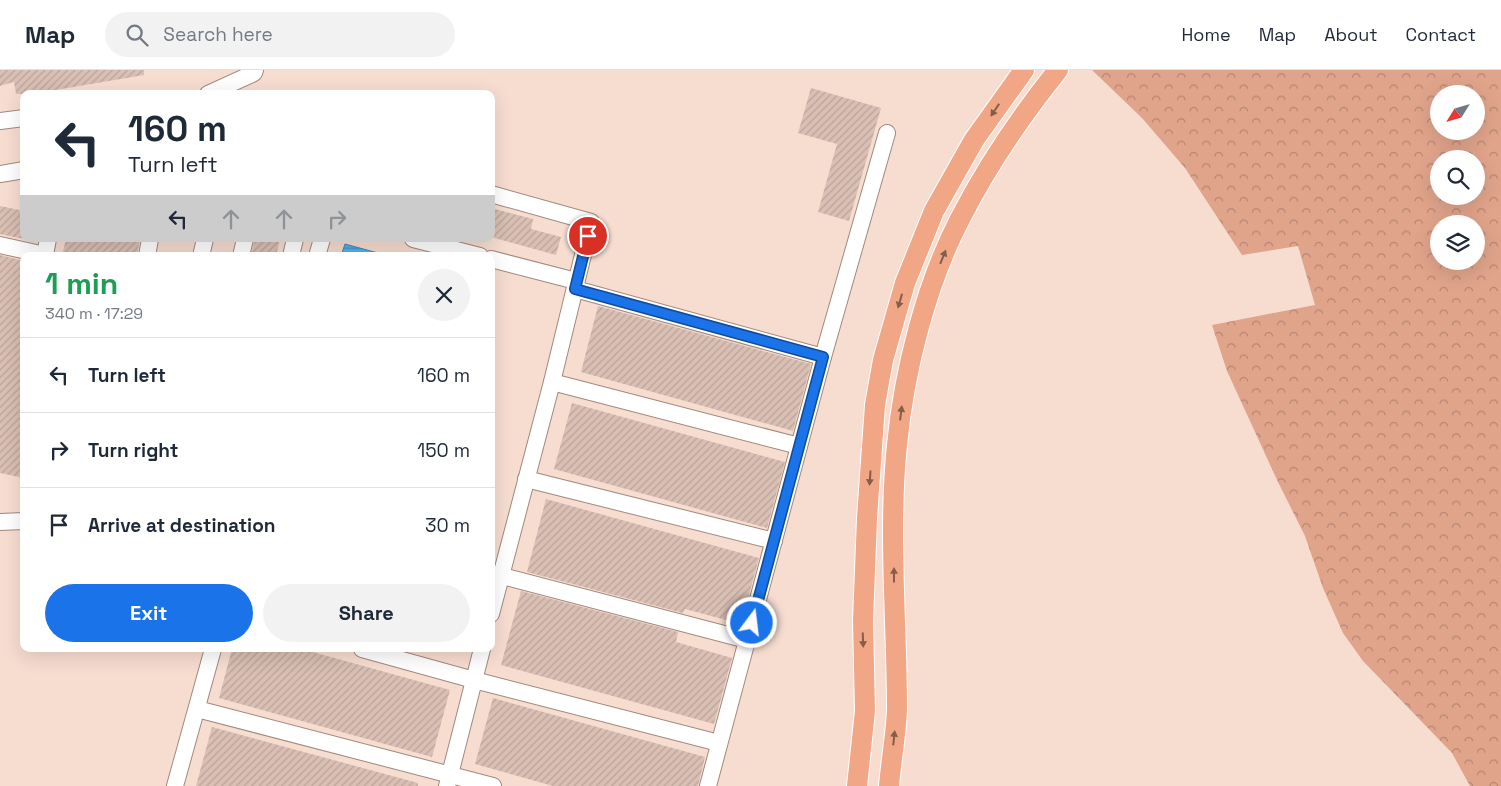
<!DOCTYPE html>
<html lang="en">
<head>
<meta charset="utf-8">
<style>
  body { margin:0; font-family:"Space Grotesk",sans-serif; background:#f2f2f3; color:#1f2937; height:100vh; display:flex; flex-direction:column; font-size:19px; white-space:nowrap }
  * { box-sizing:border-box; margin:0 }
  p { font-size:16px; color:#747a83 }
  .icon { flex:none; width:28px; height:28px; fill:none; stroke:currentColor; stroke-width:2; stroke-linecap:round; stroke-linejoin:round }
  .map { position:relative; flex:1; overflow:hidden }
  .drawer { position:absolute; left:20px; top:182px; width:475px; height:400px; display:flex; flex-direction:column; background:#fff; border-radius:10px; box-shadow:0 5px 20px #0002 }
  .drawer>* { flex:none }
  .banner { position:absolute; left:20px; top:20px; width:475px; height:152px; border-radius:10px; box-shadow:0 5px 20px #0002; background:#fff; color:#1f2937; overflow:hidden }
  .needle { width:32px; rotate:233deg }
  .fabs { position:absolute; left:1430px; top:15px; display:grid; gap:10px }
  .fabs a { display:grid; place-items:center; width:55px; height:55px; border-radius:50%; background:#fff; box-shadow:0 5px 20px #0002; font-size:25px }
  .pin { position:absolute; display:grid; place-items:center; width:42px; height:42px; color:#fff; margin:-21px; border:2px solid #fff; border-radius:50%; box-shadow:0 1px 5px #0007 }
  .me { position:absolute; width:55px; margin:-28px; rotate:15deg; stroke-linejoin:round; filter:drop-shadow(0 0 4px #0008) }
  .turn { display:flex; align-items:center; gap:18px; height:105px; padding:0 25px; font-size:22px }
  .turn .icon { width:65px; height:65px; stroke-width:2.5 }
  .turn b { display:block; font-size:35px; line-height:42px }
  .lanes { display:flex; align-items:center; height:48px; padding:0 25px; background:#0003; justify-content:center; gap:25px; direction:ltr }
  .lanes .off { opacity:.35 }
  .round { display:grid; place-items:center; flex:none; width:52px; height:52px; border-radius:26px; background:#f2f2f3 }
  .head { display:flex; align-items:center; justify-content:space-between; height:85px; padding:0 25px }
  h1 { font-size:30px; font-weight:800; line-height:38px; color:#1e9e55 }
  .action { display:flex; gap:10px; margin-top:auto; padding:10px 25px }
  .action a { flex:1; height:58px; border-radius:30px; background:#1a73e8; color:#fff; font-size:20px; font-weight:800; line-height:58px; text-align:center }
  .action a+a { background:#f2f2f3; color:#1f2937 }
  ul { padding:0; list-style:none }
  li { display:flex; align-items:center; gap:15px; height:75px; padding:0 25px; border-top:1px solid #e0e1e3 }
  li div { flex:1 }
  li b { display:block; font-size:19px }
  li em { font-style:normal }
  header { display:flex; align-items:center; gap:30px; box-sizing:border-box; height:70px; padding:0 25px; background:#fff; border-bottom:1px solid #e0e1e3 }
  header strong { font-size:24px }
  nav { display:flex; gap:28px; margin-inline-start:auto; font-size:18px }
  .search { width:350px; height:45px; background:#f2f2f3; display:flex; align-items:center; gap:12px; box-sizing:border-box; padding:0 18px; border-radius:28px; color:#747a83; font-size:19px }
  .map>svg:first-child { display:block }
</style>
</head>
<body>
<header>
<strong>Map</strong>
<div class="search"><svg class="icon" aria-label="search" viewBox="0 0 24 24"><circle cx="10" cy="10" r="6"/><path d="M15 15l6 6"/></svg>Search here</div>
<nav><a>Home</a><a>Map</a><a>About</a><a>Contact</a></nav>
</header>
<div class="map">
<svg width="1501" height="716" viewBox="0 0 1501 716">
  <defs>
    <pattern id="forest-crowns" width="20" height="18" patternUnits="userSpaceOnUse" patternTransform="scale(1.25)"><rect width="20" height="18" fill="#e0a48b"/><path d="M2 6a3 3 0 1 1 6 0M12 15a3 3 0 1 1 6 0" fill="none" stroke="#b68571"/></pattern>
    <pattern id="water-rules" width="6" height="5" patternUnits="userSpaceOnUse" patternTransform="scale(1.25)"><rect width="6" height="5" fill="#4fb5ef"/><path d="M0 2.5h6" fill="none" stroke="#4293c1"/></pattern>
    <pattern id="building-hatch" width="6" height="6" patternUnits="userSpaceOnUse" patternTransform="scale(1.25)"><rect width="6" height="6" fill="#dabfb4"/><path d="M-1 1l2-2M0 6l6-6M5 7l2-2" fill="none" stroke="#bba49a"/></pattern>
  </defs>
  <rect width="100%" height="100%" fill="#f7dcd0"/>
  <path fill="url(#forest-crowns)" fill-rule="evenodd" d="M1092,0H1501V716H1470L1452,683L1363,591L1343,563L1323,518L1305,466L1278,412L1227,301L1212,255L1315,235L1298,176L1242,185L1185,98L1142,48ZM1439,24H1476V61H1439ZM1439,89H1476V126H1439ZM1439,154H1476V191H1439Z"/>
  <path fill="url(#water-rules)" stroke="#4488b0" d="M345,174L389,186H341Z"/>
  <g fill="url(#building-hatch)">
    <path d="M0,0H144V5L32,24H16L14,12L0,16Z"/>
    <path d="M811,18L881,38L849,151L818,142L837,74L798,63Z"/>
    <path d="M0,136L24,141V169L0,164Z"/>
    <path d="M491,138L533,149L531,159L561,167L556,185L491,167Z"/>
    <path d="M66,169H140L137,186H62Z"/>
    <path d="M255,169H280L276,186H251Z"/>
    <path d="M0,185L24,191V408L0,403Z"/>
    <path d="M598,236L811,294L793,361L581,302Z"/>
    <path d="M572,333L785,392L767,458L554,399Z"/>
    <path d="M546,429L759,488L741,554L685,539L683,543L527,502Z"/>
    <path d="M521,521L678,562L676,572L732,588L714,654L501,595Z"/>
    <path d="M232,579H302L450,620L432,687L219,628Z"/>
    <path d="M493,628L705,687L698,716H553L475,694Z"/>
    <path d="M212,657L418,713V716H196Z"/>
  </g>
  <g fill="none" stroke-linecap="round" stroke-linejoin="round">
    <g stroke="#a2897e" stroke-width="18">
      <g id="minor">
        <path d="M208,24L254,3L255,0"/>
        <path d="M0,51L24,48"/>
        <path d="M0,104L24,100"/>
        <path d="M491,124L591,152L552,312L491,544"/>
        <path d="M413,169L480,186"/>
        <path d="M0,175L45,185L48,169"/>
        <path d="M147,186L150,169"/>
        <path d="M201,186L205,169"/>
        <path d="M241,186L245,169"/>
        <path d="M291,186L295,169"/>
        <path d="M317,186L322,169"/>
        <path d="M491,189L576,211"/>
        <path d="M575,219L823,287L708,716"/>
        <path d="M823,287L887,63"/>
        <path d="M552,312L799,376"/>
        <path d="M526,409L774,471"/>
        <path d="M0,452L24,451"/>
        <path d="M491,503L747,570"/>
        <path d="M362,579L474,610L719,673"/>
        <path d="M197,639L493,716"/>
        <path d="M175,716L213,579"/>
        <path d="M447,716L482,579"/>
      </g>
    </g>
    <g stroke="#fff" stroke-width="22">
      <g id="major">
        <path d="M857,716L865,641L863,551L867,448L875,335L883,290L905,213L934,141L974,70L1024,0"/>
        <path d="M889,716C891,691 896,665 897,640C897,552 888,463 897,375C904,302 926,214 960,149C987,96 1021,46 1058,0"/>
      </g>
    </g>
    <use href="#minor" stroke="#fff" stroke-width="16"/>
    <use href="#major" stroke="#f1a785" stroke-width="20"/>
  </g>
  <defs><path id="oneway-solid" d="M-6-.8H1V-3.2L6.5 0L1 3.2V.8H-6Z" transform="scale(1.25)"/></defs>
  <g fill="#845d4b">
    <use href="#oneway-solid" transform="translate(995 40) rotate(124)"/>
    <use href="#oneway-solid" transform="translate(943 187) rotate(-68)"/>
    <use href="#oneway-solid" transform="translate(900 231) rotate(106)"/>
    <use href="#oneway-solid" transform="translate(901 343) rotate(-83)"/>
    <use href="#oneway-solid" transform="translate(870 408) rotate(94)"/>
    <use href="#oneway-solid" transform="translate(894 505) rotate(-90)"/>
    <use href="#oneway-solid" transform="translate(863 570) rotate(88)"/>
    <use href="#oneway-solid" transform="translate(894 668) rotate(-84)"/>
  </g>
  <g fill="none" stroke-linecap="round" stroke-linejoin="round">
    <g stroke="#114b97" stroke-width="12">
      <path id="route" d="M588,166L575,219L823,287L752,553"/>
    </g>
    <use href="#route" stroke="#1a73e8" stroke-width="9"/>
  </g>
</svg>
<div class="fabs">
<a><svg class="needle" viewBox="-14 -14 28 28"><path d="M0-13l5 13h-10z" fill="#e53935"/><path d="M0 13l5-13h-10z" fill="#747a83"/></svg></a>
<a><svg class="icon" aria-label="search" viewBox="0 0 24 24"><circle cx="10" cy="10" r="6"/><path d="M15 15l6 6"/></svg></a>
<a><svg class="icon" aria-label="layers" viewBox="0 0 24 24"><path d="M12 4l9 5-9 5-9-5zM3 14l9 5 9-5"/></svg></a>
</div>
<div class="pin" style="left:588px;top:166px;background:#d93025"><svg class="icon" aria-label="arrive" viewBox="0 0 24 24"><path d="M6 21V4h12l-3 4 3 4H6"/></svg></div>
<svg class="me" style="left:752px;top:553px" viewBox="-20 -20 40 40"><circle r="17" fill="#1a73e8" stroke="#fff" stroke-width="3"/><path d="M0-11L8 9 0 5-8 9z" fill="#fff"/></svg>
<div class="banner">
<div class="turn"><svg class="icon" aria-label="left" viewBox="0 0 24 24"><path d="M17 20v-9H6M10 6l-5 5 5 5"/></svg><div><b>160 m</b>Turn left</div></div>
<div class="lanes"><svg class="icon" aria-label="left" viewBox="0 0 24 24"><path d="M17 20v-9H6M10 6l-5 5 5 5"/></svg><svg class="icon off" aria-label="ahead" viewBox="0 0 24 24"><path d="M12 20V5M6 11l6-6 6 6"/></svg><svg class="icon off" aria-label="ahead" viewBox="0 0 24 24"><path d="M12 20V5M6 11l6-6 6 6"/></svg><svg class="icon off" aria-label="right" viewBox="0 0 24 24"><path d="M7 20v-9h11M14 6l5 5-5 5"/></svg></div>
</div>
<section class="drawer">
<div class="head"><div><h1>1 min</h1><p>340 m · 17:29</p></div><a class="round"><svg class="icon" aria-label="close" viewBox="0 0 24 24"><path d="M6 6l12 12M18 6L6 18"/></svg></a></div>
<ul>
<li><svg class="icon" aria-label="left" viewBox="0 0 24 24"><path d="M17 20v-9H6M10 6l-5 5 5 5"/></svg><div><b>Turn left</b></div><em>160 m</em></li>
<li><svg class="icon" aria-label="right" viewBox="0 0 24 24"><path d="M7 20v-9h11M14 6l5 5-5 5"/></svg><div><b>Turn right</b></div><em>150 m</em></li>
<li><svg class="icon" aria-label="arrive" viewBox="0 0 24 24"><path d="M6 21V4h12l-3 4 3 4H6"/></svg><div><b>Arrive at destination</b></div><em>30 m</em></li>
</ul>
<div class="action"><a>Exit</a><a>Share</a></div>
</section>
</div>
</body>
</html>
